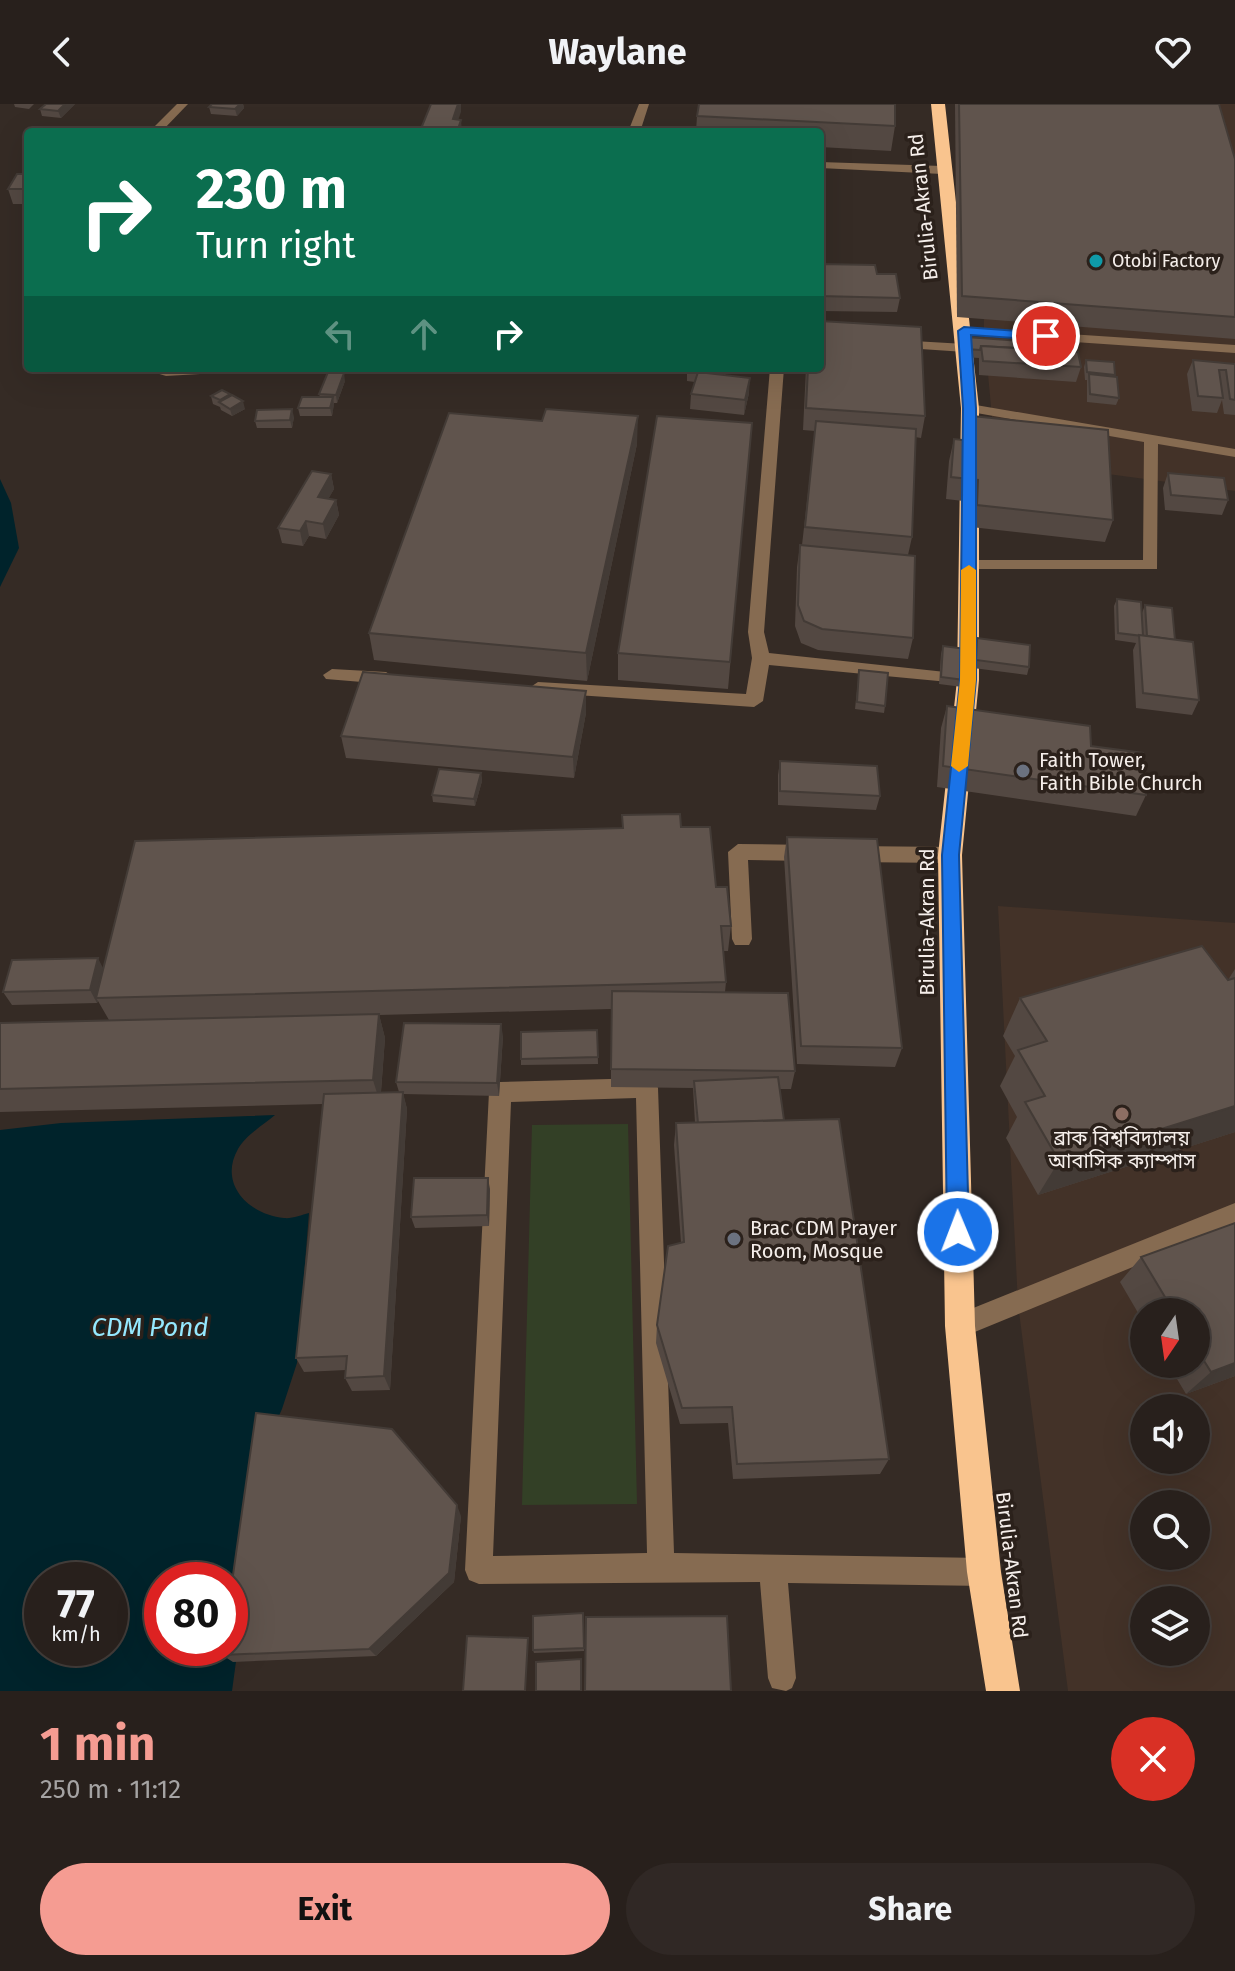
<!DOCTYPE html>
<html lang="en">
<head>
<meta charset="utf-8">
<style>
  body { margin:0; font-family:"Fira Sans","Noto Sans Bengali",sans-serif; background:#302825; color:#f1f3f6; height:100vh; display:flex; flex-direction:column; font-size:30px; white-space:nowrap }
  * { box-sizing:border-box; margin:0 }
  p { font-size:26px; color:#a5a3a3 }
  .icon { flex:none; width:44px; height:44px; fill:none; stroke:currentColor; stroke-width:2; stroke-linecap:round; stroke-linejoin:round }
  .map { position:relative; height:1587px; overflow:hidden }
  .panel { display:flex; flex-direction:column; background:#28201c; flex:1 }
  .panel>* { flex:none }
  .banner { position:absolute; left:24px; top:24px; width:800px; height:244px; border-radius:8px; box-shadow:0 8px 32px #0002,0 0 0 2px #443e3b; background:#0b6e4f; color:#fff; overflow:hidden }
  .needle { width:52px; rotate:193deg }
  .controls { position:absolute; left:1130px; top:1194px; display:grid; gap:16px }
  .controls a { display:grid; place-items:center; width:80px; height:80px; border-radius:50%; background:#28201c; box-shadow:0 8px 32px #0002,0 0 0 2px #443e3b; font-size:40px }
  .speed { position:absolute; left:24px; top:1458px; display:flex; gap:16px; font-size:40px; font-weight:700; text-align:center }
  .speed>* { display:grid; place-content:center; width:104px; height:104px; border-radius:50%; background:#28201c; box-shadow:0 8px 32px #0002,0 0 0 2px #443e3b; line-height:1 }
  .speed small { font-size:20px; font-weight:400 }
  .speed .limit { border:12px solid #d22; background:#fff; color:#111 }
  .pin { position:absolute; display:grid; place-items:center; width:68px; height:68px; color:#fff; margin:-34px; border:4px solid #fff; border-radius:50%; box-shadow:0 2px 8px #0007 }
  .me { position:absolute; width:88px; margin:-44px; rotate:359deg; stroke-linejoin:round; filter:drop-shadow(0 0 6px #0008) }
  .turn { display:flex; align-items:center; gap:28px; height:168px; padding:0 40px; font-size:36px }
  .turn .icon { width:104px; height:104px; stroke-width:2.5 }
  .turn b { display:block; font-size:56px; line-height:68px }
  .lanes { display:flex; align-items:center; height:76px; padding:0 40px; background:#0003; justify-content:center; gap:40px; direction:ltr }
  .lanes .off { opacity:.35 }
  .round { display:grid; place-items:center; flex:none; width:84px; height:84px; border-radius:42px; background:#302825 }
  .overview { display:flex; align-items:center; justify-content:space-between; height:136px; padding:0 40px }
  h1 { font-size:48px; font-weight:700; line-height:60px; color:#f59c92 }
  .primary-button { display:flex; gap:16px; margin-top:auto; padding:16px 40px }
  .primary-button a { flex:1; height:92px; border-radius:48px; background:#f59c92; color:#111; font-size:32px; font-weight:700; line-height:92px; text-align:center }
  .primary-button a+a { background:#302825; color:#f1f3f6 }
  header { display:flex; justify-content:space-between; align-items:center; height:104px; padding:0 40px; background:#28201c; font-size:36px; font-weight:700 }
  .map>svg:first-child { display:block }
</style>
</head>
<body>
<header><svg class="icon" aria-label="back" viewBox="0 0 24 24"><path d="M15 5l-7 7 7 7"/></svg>Waylane<svg class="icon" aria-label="heart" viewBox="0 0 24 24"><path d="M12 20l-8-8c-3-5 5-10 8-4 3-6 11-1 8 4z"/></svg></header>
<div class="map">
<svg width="1235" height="1587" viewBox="0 0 1235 1587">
  <rect width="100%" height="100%" fill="#352b25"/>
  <g fill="#433228" fill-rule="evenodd">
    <path d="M968,0H1235V387L996,355L984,228V113Z"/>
    <path d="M998,802L1235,819V1587H1068L1018,1200ZM1144,1208H1196V1260H1144ZM1144,1304H1196V1356H1144ZM1144,1400H1196V1452H1144ZM1144,1496H1196V1548H1144Z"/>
  </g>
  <path fill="#334026" d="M628,1020L637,1400L522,1401L532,1021Z"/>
  <g fill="#00232b" fill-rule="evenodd">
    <path d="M0,375L11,399L19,444L0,483Z"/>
    <path d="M275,1011C263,1021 245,1032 238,1045C218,1080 249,1111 284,1114C292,1115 301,1111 309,1109L297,1259L282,1305L254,1367L243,1506L232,1587H0V1026L61,1019ZM42,1476H110V1544H42ZM162,1476H230V1544H162Z"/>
  </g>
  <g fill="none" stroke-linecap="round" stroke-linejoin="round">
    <g fill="#866b51" fill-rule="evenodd">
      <path d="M639,0H649L640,28H628Z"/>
      <path d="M820,58L942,62L948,66L942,70L820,64Z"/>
      <path d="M770,264H784L764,528L769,549L964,570L973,576L970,580L769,561L763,597L754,603L532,588L529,584L538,578L746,590L752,554L748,528Z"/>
      <path d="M332,565L386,568L395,574L386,580L326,575L323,571Z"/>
      <path d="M738,740L810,741L820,749L810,757L748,756L752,835L749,841H735L732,835L728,748Z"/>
      <path d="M850,742L950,743L960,751L950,759L850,758L840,750Z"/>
      <path d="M647,974L655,977L658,984L674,1449L984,1454L994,1458L998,1468L994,1478L984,1482L788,1479L796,1574L792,1584L786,1587L772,1584L768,1574L760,1478L479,1480L469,1476L465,1466L489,988L492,981L500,978ZM636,994L647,1449L493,1452L511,998Z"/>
      <path d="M1235,1099V1121L960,1234L951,1231L948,1222L951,1213Z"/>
    </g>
    <g fill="#866b51" fill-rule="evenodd">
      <path d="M177,0H188L161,28H149Z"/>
      <path d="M964,223L1235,241V249L959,230L957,227Z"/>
      <path d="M896,236L965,240L972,244L965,248L891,243L889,240Z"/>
      <path d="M140,264H241L234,268L166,272Z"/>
      <path d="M970,300L1235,345V353L1158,340L1157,465H969L963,464V456H1143L1144,338L965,307L963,304Z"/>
    </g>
    <path fill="#f9c48e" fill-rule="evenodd" d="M931,0H945L979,304V576L962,751L975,1222L1001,1468L1020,1587H986L967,1468L945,1222L938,751L957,576L961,304Z"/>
  </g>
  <g fill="#534842">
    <path d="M14,0H34L29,5L15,3Z"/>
    <path d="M75,0L61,14L42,12L40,5Z"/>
    <path d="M212,0H243L244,4L237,12L211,10L209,3Z"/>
    <path d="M955,0H1219L1235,55V235L957,213Z"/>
    <path d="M697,12L895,22L891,47L820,43V28H696Z"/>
    <path d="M28,70V100H13L8,85Z"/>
    <path d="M820,160L877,170L900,194L897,208L820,207Z"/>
    <path d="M966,233L1037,245L1081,263L1076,278L979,271V254L964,253V240Z"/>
    <path d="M1086,256L1115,271L1119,294L1116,301L1087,298V276H1085L1084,263Z"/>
    <path d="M1193,256L1235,260V311L1224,310L1222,296L1217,309L1192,307L1187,270Z"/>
    <path d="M687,264H727L725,272L749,289L744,311L690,305L691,290L695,278L687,277Z"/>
    <path d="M806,264H820L925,312L921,334L915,333L912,433L908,451L913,534L908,555L818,546L801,539L795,522L797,463L800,441H802L815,327L803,326Z"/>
    <path d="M345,277L337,299H334L332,312H300L298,304L320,293L319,290Z"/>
    <path d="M211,292H231L245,305L232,312L221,306L220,303L213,300Z"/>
    <path d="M972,312L1113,416L1105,438L971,423L972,398L946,395L949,357L954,335L967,337Z"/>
    <path d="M294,313L292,324H257L255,317Z"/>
    <path d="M542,317L637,340L587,577L374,556L369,529Z"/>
    <path d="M752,319L728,585L618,576V549Z"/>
    <path d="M1168,369L1228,396L1222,411L1165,406L1163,384Z"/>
    <path d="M331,370L334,385L328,395L336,396L339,411L326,435L309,432L303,442L282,439L278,424Z"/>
    <path d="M1117,495L1143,532L1142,509L1145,501L1175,536L1199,596L1192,611L1136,604L1133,546L1136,539L1115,536L1114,502Z"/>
    <path d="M977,534L1029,563L1027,571L973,564L972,577L970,584L939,580L941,550L943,542L974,546Z"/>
    <path d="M859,566L885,602L884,609L855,605Z"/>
    <path d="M947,602L1091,642L1146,691L1136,712L937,683L941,624Z"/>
    <path d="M586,609L574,674L346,654L341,632Z"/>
    <path d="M780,657L880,692L876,706L778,701V671Z"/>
    <path d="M481,669L482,677L475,702L433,698L432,691Z"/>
    <path d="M622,711L681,723L716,783L731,822L728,847H723L726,878L725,888L795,967L791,985H779L784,1016L889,1355L880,1370L733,1375L728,1319L680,1320L656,1239L657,1221L681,1139L674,1041L676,1019H695L693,984L611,983V905L379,911L385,934L381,988H399L396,978L503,932L499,992L403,990L407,1005L390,1286L352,1287L345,1274L346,1266L304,1268L296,1254L323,1000L0,1008V919L109,916L98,897L97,899L12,901L3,888L104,865L622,724Z"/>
    <path d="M787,733L902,944L895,963L797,960L784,753Z"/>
    <path d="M1235,865V1028L1038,1091L1006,1034L1017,1013L1000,982L1015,952L1003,932L1020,894L1228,876Z"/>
    <path d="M597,926L598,960L521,961V955Z"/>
    <path d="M490,1085L489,1122L415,1124L411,1113Z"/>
    <path d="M1235,1119V1272L1186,1290L1168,1260H1196V1208H1144V1219L1120,1178L1141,1153Z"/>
    <path d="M461,1412L454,1478L376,1552L233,1558L222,1551Z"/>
    <path d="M583,1509L584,1547L534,1549L533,1546Z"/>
  </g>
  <g fill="#433b36">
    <path d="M65,0H75L61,14L58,7Z"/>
    <path d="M240,0H243L244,4L237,12L235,5Z"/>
    <path d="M458,0H461V8L454,28L453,15Z"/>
    <path d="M461,16L462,28H457Z"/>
    <path d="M344,269L345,277L337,299L336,291Z"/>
    <path d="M750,274L749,289L744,311L745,296Z"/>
    <path d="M333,293L334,301L332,312L330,304Z"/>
    <path d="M243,297L245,305L232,312L230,305Z"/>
    <path d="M292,305L294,313L292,324L290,316Z"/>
    <path d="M638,312L637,340L587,577L586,549Z"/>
    <path d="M331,370L334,385L321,408L318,393Z"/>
    <path d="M336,396L339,411L326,435L323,420Z"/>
    <path d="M306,417L309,432L303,442L300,427Z"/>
    <path d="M586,587V609L574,674L573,653Z"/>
    <path d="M481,669L482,677L475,702L474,695Z"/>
    <path d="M98,854L105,868L96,894L98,897L97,899L90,886Z"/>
    <path d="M379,910L385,934L380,999L373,976Z"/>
    <path d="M501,920L503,932L499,992L497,979Z"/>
    <path d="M403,988L407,1005L390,1286L384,1272Z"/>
    <path d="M1235,1002V1028L1038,1091L1059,1057Z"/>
    <path d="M488,1074L490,1085L489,1122L487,1111Z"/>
    <path d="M1235,1259V1272L1186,1290L1211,1268Z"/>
    <path d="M457,1401L461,1412L454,1478L376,1552L369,1545Z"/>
  </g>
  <g fill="#60544d" stroke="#433b36" stroke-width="2">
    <path d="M46,0H65L58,7L40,5Z"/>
    <path d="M212,0H240L235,5L209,3Z"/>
    <path d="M431,0H458L453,15L461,16L457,28L420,27Z"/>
    <path d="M699,0H895V22L697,12Z"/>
    <path d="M959,0H1219L1235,55V213L962,192Z"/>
    <path d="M17,70H28V85H8Z"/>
    <path d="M820,160L875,161L877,170H896L900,194L820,192Z"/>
    <path d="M820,217L921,223L925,312L806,304L808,264H820Z"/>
    <path d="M966,233L1036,238L1037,245L981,242L980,246L966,245Z"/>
    <path d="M981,242L1078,248L1081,263L983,257Z"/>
    <path d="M1086,256L1114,258L1115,271L1087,268Z"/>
    <path d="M1193,256L1235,260V296L1230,295L1226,266H1219L1223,294L1198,292Z"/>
    <path d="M328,268L344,269L336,291L319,290Z"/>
    <path d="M698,268L750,274L745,296L691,290Z"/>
    <path d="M1089,270L1117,273L1119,294L1090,290Z"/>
    <path d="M222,286L230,290L220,296L211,292Z"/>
    <path d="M232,291L243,297L230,305L219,298Z"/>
    <path d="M302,293H333L330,304H298Z"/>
    <path d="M292,305L290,316L255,317L257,306Z"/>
    <path d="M546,305L638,312L586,549L369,529L449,309L542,317Z"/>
    <path d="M657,312L752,319L730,558L618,549Z"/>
    <path d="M972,312L1108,326L1113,416L977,401L978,376L951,373L954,335L971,337Z"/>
    <path d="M816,317L916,325L912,433L805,423Z"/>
    <path d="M312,367L331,370L318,393L336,396L323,420L306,417L300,427L278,424Z"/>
    <path d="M1168,369L1224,374L1228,396L1171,391Z"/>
    <path d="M800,441L915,452L913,534L822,525L804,517L798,501Z"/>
    <path d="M1117,495L1141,498L1143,532L1118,529Z"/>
    <path d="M1145,501L1172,504L1175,536L1147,532Z"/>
    <path d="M1139,531L1193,538L1199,596L1143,589Z"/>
    <path d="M977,534L1030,541L1029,563L976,556Z"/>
    <path d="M943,542L974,546L972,577L941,573Z"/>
    <path d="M859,566L888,569L885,602L857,598Z"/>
    <path d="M363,568L586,587L573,653L341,632Z"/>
    <path d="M947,602L1090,622L1091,642L1143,649L1146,691L943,662Z"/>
    <path d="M780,657L877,662L880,692L780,687Z"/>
    <path d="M439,665L481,669L474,695L432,691Z"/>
    <path d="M680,710L681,723H710L716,783H727L731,822H721L726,878L96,894L135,737L623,724L622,711Z"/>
    <path d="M787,733L877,735L902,944L801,942Z"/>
    <path d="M1202,842L1228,876L1235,874V1002L1059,1057L1025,998L1045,992L1018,946L1047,937L1020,894Z"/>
    <path d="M98,854L90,886L3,888L12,856Z"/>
    <path d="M612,887L788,889L795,967L611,965Z"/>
    <path d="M379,910L373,976L0,985V919Z"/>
    <path d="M404,919L501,920L497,979L396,978Z"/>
    <path d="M597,926L598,953L521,955V928Z"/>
    <path d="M778,973L784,1016L698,1019L694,977Z"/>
    <path d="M403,988L384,1272L345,1274L347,1252L296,1254L324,990Z"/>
    <path d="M839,1015L889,1355L737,1360L732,1303L682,1304L657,1221L668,1142L684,1138L676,1019Z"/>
    <path d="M414,1074H488L487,1111L411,1113Z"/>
    <path d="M1235,1119V1259L1211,1268L1196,1244V1208H1174L1141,1153Z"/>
    <path d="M256,1309L392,1325L457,1401L449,1469L369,1545L222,1551L223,1544H230V1492Z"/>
    <path d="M583,1509L584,1544L533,1546V1512Z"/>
    <path d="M727,1512L731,1587H585L586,1513Z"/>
    <path d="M467,1532L528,1534L525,1587H463Z"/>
    <path d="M581,1555V1587H536V1558Z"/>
  </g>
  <path fill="#1a73e8" stroke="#114b97" stroke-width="2" d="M964,223L1046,229L1053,232L1046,236L971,231L976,304V576L959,751L969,1128L965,1135L958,1138L950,1135L947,1128L942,751L960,576L963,304L958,227Z"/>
  <path fill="#f59e0b" d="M969,461L976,466V576L968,662L959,668L951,662L960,576L961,466Z"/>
  <circle fill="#0f9aa8" stroke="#2b211b" stroke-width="3" cx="1096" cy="157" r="8"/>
  <g fill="#6b7280" stroke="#2b211b" stroke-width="3">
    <circle cx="1023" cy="667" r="8"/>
    <circle cx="734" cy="1135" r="8"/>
  </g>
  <circle fill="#8d6e63" stroke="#2b211b" stroke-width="3" cx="1122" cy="1010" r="8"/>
  <g text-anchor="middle" stroke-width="7" stroke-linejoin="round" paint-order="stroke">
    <g font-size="18" fill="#f5eeea" stroke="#2b211b" text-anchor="start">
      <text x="1112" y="163">Otobi Factory</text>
    </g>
    <g font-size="20" fill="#f5eeea" stroke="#2b211b">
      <text transform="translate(923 103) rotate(-96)" y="7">Birulia-Akran Rd</text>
      <text transform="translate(927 818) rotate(-90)" y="7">Birulia-Akran Rd</text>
      <text transform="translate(1012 1461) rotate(83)" y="7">Birulia-Akran Rd</text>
    </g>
    <g font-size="20" fill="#f5eeea" stroke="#2b211b" text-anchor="start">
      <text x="1039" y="663">Faith Tower,<tspan x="1039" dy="23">Faith Bible Church</tspan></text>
      <text x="1122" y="1041" text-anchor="middle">ব্রাক বিশ্ববিদ্যালয়<tspan x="1122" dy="23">আবাসিক ক্যাম্পাস</tspan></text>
      <text x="750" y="1131">Brac CDM Prayer<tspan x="750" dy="23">Room, Mosque</tspan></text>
    </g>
    <g font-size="26" font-style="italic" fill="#95e8fe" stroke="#2b211b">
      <text x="150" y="1232">CDM Pond</text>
    </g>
  </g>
</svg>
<div class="controls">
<a><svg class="needle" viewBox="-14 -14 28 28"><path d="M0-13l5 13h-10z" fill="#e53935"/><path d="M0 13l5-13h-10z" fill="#a5a3a3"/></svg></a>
<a><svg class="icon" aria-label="sound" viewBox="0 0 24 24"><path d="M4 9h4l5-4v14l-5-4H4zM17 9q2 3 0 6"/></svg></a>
<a><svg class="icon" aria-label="search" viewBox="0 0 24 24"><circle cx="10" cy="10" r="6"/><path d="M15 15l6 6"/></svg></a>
<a><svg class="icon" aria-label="layers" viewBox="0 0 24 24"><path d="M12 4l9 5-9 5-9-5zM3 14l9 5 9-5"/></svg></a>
</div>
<div class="speed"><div>77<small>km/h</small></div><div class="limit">80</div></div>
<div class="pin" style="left:1046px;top:232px;background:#d93025"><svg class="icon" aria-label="arrive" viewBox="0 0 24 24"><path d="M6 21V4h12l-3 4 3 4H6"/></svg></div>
<svg class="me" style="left:958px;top:1128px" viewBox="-20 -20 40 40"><circle r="17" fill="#1a73e8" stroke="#fff" stroke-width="3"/><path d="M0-11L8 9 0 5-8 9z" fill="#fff"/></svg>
<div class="banner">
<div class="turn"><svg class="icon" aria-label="right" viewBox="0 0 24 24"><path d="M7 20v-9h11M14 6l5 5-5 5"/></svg><div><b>230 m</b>Turn right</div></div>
<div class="lanes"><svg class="icon off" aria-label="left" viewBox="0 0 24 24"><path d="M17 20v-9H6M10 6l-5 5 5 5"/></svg><svg class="icon off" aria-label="ahead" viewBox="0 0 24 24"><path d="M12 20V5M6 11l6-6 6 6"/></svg><svg class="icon" aria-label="right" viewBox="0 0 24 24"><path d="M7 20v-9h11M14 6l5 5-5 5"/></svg></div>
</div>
</div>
<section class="panel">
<div class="overview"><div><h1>1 min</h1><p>250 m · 11:12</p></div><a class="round" style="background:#d93025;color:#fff"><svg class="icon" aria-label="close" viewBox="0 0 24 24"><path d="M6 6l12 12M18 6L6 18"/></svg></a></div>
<div class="primary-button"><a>Exit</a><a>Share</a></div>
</section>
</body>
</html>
